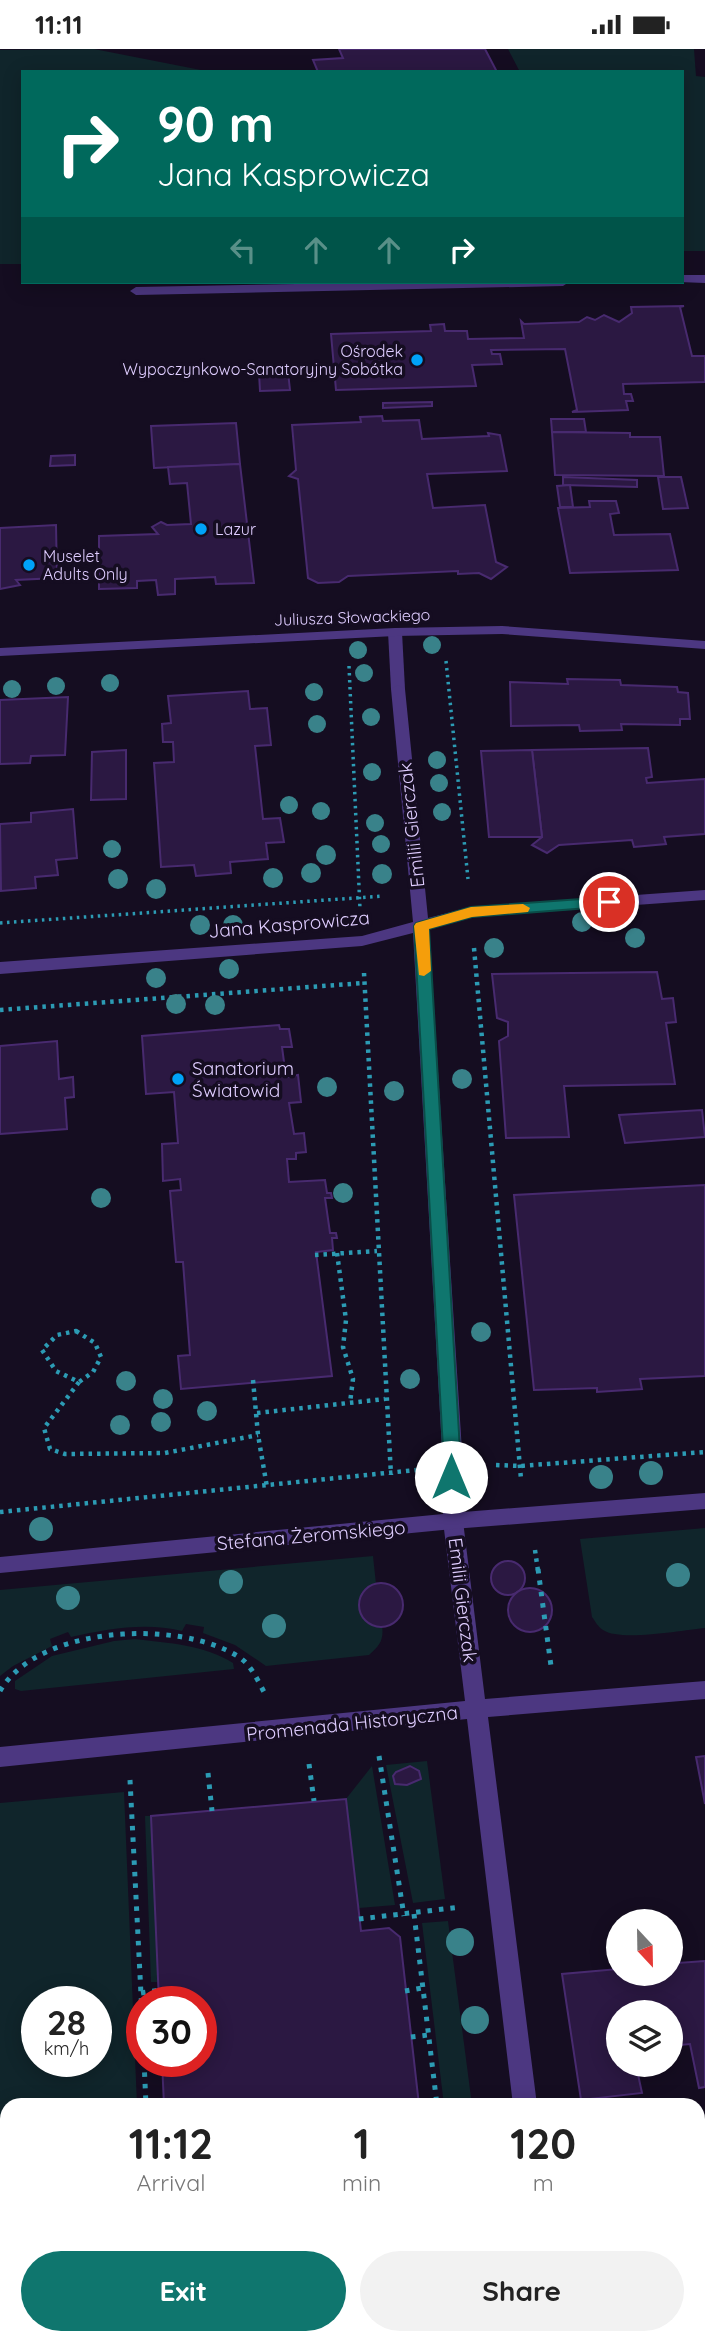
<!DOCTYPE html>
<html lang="en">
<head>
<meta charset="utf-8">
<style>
  body { margin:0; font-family:Quicksand,sans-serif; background:#f2f2f2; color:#222; height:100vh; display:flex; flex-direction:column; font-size:26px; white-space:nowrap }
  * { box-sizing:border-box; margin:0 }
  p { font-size:23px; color:#767676 }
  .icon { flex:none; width:38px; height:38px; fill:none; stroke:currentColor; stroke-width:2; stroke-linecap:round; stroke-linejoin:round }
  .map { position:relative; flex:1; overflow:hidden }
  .sheet { position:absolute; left:0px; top:2049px; width:705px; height:247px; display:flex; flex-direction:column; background:#fff; border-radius:21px 21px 0 0; box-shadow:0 4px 18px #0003 }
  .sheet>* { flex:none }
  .hud { position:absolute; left:21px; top:21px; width:663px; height:214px; border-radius:0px; box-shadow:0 4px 18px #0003; background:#00695c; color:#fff; overflow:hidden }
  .needle { width:46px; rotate:158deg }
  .fabs { position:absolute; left:606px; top:1860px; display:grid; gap:14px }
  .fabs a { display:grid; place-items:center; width:77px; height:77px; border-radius:50%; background:#fff; box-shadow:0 4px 18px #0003; font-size:35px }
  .speed { position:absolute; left:21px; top:1937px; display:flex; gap:14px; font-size:35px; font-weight:700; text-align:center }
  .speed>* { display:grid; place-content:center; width:91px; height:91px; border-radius:50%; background:#fff; box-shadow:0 4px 18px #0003; line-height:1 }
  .speed small { font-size:18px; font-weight:400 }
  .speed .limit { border:10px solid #d22; background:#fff; color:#111 }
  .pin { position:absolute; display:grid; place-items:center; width:60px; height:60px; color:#fff; margin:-30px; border:4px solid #fff; border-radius:50%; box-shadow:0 2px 7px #0007 }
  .me { position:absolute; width:77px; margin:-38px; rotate:0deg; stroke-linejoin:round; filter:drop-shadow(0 0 5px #0008) }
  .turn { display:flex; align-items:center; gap:24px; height:147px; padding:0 21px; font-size:32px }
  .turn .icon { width:91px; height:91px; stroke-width:2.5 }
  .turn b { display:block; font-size:49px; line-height:60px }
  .lanes { display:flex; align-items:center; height:66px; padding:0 21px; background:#0003; justify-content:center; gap:35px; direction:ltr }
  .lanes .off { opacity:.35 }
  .eta { display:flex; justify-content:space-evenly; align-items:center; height:119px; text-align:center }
  .eta b { font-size:42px; font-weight:800; line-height:49px }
  .primary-button { display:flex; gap:14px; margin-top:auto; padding:14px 21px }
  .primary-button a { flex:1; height:80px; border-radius:42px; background:#0f766e; color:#fff; font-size:28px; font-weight:800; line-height:80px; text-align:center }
  .primary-button a+a { background:#f2f2f2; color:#222 }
  .status { display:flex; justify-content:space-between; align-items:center; height:49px; padding:0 35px; background:#fff; direction:ltr }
  .status svg { height:19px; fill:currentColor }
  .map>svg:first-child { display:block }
</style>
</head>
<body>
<div class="status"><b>11:11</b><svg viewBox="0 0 49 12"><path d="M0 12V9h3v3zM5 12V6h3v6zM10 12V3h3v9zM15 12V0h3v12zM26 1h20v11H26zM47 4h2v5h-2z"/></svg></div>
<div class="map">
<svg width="705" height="2295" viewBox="0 0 705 2295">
  <rect width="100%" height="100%" fill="#150d21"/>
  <g fill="#10252b" fill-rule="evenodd">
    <path d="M94,0L211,23H23V215H0V1Z"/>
    <path d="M508,0H694L696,27L705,28V202H683L682,23H520Z"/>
    <path d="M705,1479V1579C682,1581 621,1593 603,1581C598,1578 595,1572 592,1568L580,1490Z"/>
    <path d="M373,1507L376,1535L366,1539L361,1544H376L379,1564L363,1569L376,1576H382C384,1591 380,1596 369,1606L266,1617L235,1596L203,1584L204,1578L186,1575L182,1582C145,1573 108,1580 71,1588L68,1583L50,1590L52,1597L13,1617L0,1627V1541Z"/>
    <path d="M135,1590C168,1594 205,1596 233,1614L234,1620L21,1642L15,1640V1632L52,1607L114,1592Z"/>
    <path d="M427,1712L445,1850L413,1854L386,1716Z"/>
    <path d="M372,1717L395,1856L359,1859L346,1750Z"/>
    <path d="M124,1743L137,2056H7V2197H0V1754ZM37,1953H96V2012H37Z"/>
    <path d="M145,1767H151L158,1918V1933H151Z"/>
    <path d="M448,1872L472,2056H444L422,1874Z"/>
    <path d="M705,2185V2295H608L607,2289H698V2186Z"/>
    <path d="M67,2289H491L492,2295H67Z"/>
  </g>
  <g fill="#2b1842" stroke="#482a6f" stroke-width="2">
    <path d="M339,0H485L497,23H318L313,11L343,9Z"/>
    <path d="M684,257L680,258L692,307H705V333L623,335L624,345H631L633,352H626L628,361L572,363L577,361L565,300L491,301L492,305H500L502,315L472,316L476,337L336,341L331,285L431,282L430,276L444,275L445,282H467L468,290L524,289L521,272L524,275L579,273L587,268L595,271L604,266L619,273L632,264L631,258Z"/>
    <path d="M288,323L290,341L260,342L259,324Z"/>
    <path d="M432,353V357L383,359V354Z"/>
    <path d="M382,367L383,372L419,371L422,390L489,387L488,384L500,386L507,422L427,425L433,459L485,456L496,513L507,518L491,530L479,524L458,525V522L348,527L339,533L318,534L308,529L298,430L289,427L296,421L292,376L361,373L360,368Z"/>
    <path d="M551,370H584L586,383H552Z"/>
    <path d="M236,374L240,415L154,419L151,377Z"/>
    <path d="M552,383L630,384V388H660L664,427L555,426Z"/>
    <path d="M75,406V416L50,417L51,407Z"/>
    <path d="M240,415L254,534L216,535L215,528L175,530V545L158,546L156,531L137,532V539L99,540V487L158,485L152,478L161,473L167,476L191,475L187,434L170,435L168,418Z"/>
    <path d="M563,428L637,431V438L563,436Z"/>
    <path d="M658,428H681L688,459L663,460Z"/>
    <path d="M570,436L573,458H560L557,437Z"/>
    <path d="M589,452H616L619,464L610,465L614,486L670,485L678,521L570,524L558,459L590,458Z"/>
    <path d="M56,476L57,529L16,531L20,536L0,540V479Z"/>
    <path d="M567,630L620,631L621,636L677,638L678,643L688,644L690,670H680V676L621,675L622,681L580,682L579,676L511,677L510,633L568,635Z"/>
    <path d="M248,642L250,660L267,659L271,696L255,697L263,770L280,769L284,793L266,794L268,810L230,813L231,824L196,827L194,816L161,818L154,714L174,713L173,693H163L162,675L171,674L168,647Z"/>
    <path d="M68,648L65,706L31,707L30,714L0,715V651Z"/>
    <path d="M648,699L652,728L646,729L647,734L705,730V785L664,788L666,795L634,798L632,791L559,796L547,804L532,796L542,788L532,701Z"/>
    <path d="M126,701V750L91,751L92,703Z"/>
    <path d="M532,701L542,788H489L481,702Z"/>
    <path d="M73,760L77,809L56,811L58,826L35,828L36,839L1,842L0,775L31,773V764Z"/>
    <path d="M657,923L662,950L673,949L676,973L666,974L675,1035L564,1037L569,1088L506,1089L499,992L508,987V973L497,969L492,925Z"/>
    <path d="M279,976L280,980H289L292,998H282L286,1028L298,1026L301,1053L289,1054L294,1085L304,1084L306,1103L296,1104V1110H287L289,1133L325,1131L327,1144H331L332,1149H325L330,1184H336L337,1189H332L333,1201L316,1203L332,1327L181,1340L178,1307L190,1306L183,1213H176L170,1142L181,1141L180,1130L163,1132L162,1095L178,1094L174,1043L146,1045L142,987Z"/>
    <path d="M57,992L59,1030L73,1028L74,1048L65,1049L67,1080L0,1085V997Z"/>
    <path d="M702,1061L705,1088L625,1094L619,1066Z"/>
    <path d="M705,1136V1327L640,1330L642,1340L597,1343V1339L534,1341L514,1146Z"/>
    <circle cx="508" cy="1529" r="17"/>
    <circle cx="381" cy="1556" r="22"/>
    <circle cx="530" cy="1561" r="22"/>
    <path d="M705,1707V1755L696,1708Z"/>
    <path d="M410,1717L419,1722L421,1730L407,1736L395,1735L393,1727L396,1723Z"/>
    <path d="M346,1750L361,1882L389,1879L400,1888L419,2056H164L162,2012H201V1953H159L151,1767Z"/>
    <path d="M670,1903H675L678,1914L705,1912V2038L699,2039L690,1995L670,1997V1964H618V2016H636L642,2044L581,2051L562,1925L618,1920V1925H670Z"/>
    <path d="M7,2229V2278L0,2279V2230Z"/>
  </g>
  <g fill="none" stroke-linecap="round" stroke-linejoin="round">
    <g stroke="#2c9bb4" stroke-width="3.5" stroke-dasharray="2.5 4.5" stroke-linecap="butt">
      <path d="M446,612L468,830"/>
      <path d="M349,617L360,860"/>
      <path d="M0,874L383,847"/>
    </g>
    <g stroke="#2c9bb4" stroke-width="4.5" stroke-dasharray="3.5 5" stroke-linecap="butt">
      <path d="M474,899L521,1430"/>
      <path d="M364,924L391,1426"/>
      <path d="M0,961L364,934"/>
      <path d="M337,1204L346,1271L343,1298L353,1330L350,1354"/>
      <path d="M315,1206L377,1202"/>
      <path d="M76,1282L95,1294L101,1308L93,1323L79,1333L56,1322L42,1301L57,1286Z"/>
      <path d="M253,1331L258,1386L267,1438"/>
      <path d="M79,1333L44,1379L50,1400L65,1405L165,1404L258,1386"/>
      <path d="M257,1364L385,1350"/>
      <path d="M496,1416L520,1417L705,1403"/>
      <path d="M0,1463L416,1421"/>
      <path d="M535,1501L538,1522"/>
    </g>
    <g stroke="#2c9bb4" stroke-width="5" stroke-dasharray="4.5 7" stroke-linecap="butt">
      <path d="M538,1520L551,1617"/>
      <path d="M0,1642C38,1576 180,1570 239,1608C251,1616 257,1630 264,1643"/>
      <path d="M379,1707L404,1867"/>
      <path d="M309,1715L314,1752"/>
      <path d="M208,1724L212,1762"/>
      <path d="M130,1731L142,1965"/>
      <path d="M414,1865L437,2056"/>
      <path d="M359,1870L461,1858"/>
      <path d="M405,1942L422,1939"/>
      <path d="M141,1944L159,1941"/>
      <path d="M411,1988L428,1986"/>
      <path d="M144,2012L146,2056"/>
      <path d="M418,2055L437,2054"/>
      <path d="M698,2103L705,2102"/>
      <path d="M0,2292L52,2291V2295"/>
    </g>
    <g fill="#4c3781" fill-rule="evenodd">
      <path d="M395,579L402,583L405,640L398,644L391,640L388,583Z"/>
      <path d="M453,1464L460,1466L463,1472L485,1650L705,1632V1650L488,1668L537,2056H513L467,1670L0,1718V1698L465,1652L443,1472L446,1466Z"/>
      <rect x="541" y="2289" width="24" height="6"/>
    </g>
    <g fill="#4c3781" fill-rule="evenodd">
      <path d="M682,226H705V234L679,233H682Z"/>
      <path d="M407,233H569L563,237L136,246L130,242L136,238Z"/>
      <path d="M502,577L705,592V600L502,585L395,587L0,607V599L395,579Z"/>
      <path d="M398,636L405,640L428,869L471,858L705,841V851L471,868L429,880L463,1418V1463L705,1444V1460L453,1480L0,1524V1508L443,1465V1418L413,884L362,897L0,925V913L362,887L413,873L391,640Z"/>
    </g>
  </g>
  <g fill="#39828a">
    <circle cx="432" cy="596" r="9"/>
    <circle cx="358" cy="601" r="9"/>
    <circle cx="364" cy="624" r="9"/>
    <circle cx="110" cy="634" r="9"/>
    <circle cx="56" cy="637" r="9"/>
    <circle cx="12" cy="640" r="9"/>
    <circle cx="314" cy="643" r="9"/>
    <circle cx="371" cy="668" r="9"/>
    <circle cx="317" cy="675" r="9"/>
    <circle cx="437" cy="711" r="9"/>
    <circle cx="372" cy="723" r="9"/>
    <circle cx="439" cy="734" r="9"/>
    <circle cx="289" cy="756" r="9"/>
    <circle cx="321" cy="762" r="9"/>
    <circle cx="442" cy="763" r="9"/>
    <circle cx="375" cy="774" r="9"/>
    <circle cx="381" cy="795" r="9"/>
    <circle cx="112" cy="800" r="9"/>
    <circle cx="326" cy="806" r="10"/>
    <circle cx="311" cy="824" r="10"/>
    <circle cx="382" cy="825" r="10"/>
    <circle cx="273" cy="829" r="10"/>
    <circle cx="118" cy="830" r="10"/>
    <circle cx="156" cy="840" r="10"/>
    <circle cx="582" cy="873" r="10"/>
    <circle cx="200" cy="876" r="10"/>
    <circle cx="233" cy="876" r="10"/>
    <circle cx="635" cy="889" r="10"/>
    <circle cx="494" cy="899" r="10"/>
    <circle cx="229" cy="920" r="10"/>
    <circle cx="156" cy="929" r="10"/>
    <circle cx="176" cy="955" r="10"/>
    <circle cx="215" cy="956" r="10"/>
    <circle cx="462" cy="1030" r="10"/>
    <circle cx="327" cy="1038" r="10"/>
    <circle cx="394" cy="1042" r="10"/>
    <circle cx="343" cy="1144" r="10"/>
    <circle cx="101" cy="1149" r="10"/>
    <circle cx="481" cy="1283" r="10"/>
    <circle cx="410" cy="1330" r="10"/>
    <circle cx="126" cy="1332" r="10"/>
    <circle cx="163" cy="1350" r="10"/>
    <circle cx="207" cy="1362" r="10"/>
    <circle cx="161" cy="1373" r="10"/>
    <circle cx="120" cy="1376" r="10"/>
    <circle cx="651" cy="1424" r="12"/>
    <circle cx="601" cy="1428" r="12"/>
    <circle cx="41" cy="1480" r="12"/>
    <circle cx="678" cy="1526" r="12"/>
    <circle cx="231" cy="1533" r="12"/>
    <circle cx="68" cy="1549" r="12"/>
    <circle cx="274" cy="1577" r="12"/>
    <circle cx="460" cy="1893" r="14"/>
    <circle cx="475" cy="1971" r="14"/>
  </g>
  <path fill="#0f766e" stroke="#0a4d48" stroke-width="2" d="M609,848L614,850V857L472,868L429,880L461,1418L457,1433L451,1435L445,1433L442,1428L444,1418L414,877L416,874L471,858Z"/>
  <path fill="#f59e0b" d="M523,855L530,859L528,863L472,868L429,880L431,922L424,927L419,926L414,877L416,874L471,858Z"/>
  <g fill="#00a3f8" stroke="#150d21" stroke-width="2.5">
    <circle cx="417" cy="311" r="7"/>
    <circle cx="201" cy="480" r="7"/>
    <circle cx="29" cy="516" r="7"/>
    <circle cx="178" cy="1030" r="7"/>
  </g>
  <g text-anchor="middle" stroke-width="7" stroke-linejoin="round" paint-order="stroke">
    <g font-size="16" fill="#dfcdff" stroke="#150d21" text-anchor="start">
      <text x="403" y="308" text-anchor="end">Ośrodek<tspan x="403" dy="18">Wypoczynkowo-Sanatoryjny Sobótka</tspan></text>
      <text x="215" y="486">Lazur</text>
      <text x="43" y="513">Muselet<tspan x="43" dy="18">Adults Only</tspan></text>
    </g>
    <g font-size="16" fill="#dfcdff" stroke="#150d21">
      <text transform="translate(352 568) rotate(-2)" y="6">Juliusza Słowackiego</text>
    </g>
    <g font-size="19" fill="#dfcdff" stroke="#150d21">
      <text transform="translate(411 776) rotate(-96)" y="7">Emilii Gierczak</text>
      <text transform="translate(289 875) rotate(-5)" y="7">Jana Kasprowicza</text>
      <text transform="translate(311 1486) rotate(-5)" y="7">Stefana Żeromskiego</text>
      <text transform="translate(463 1551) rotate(83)" y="7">Emilii Gierczak</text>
      <text transform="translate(352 1674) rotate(-6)" y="7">Promenada Historyczna</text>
    </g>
    <g font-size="19" fill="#dfcdff" stroke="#150d21" text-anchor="start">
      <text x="192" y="1026">Sanatorium<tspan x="192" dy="22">Światowid</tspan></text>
    </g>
  </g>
</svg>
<div class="fabs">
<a><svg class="needle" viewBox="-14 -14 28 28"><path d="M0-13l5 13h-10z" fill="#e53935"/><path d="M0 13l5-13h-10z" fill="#767676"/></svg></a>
<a><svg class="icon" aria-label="layers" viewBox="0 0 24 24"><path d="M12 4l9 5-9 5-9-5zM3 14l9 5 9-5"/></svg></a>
</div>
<div class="speed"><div>28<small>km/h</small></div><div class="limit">30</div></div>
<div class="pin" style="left:609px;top:853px;background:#d93025"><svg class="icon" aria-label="arrive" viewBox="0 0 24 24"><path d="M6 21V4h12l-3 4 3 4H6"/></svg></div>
<svg class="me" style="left:451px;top:1428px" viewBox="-20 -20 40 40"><circle r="19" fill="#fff"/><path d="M0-13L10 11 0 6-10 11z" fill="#0f766e"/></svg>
<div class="hud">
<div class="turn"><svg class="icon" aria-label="right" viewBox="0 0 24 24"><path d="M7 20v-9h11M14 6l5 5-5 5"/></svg><div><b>90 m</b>Jana Kasprowicza</div></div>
<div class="lanes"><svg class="icon off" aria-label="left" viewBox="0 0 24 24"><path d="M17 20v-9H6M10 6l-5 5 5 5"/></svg><svg class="icon off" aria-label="ahead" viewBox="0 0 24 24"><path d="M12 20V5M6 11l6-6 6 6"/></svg><svg class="icon off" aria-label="ahead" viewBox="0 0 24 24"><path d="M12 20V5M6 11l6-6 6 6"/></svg><svg class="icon" aria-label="right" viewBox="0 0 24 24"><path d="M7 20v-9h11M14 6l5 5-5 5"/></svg></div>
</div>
<section class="sheet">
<div class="eta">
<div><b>11:12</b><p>Arrival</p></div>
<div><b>1</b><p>min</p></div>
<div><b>120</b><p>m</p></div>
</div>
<div class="primary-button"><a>Exit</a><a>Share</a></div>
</section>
</div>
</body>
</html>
